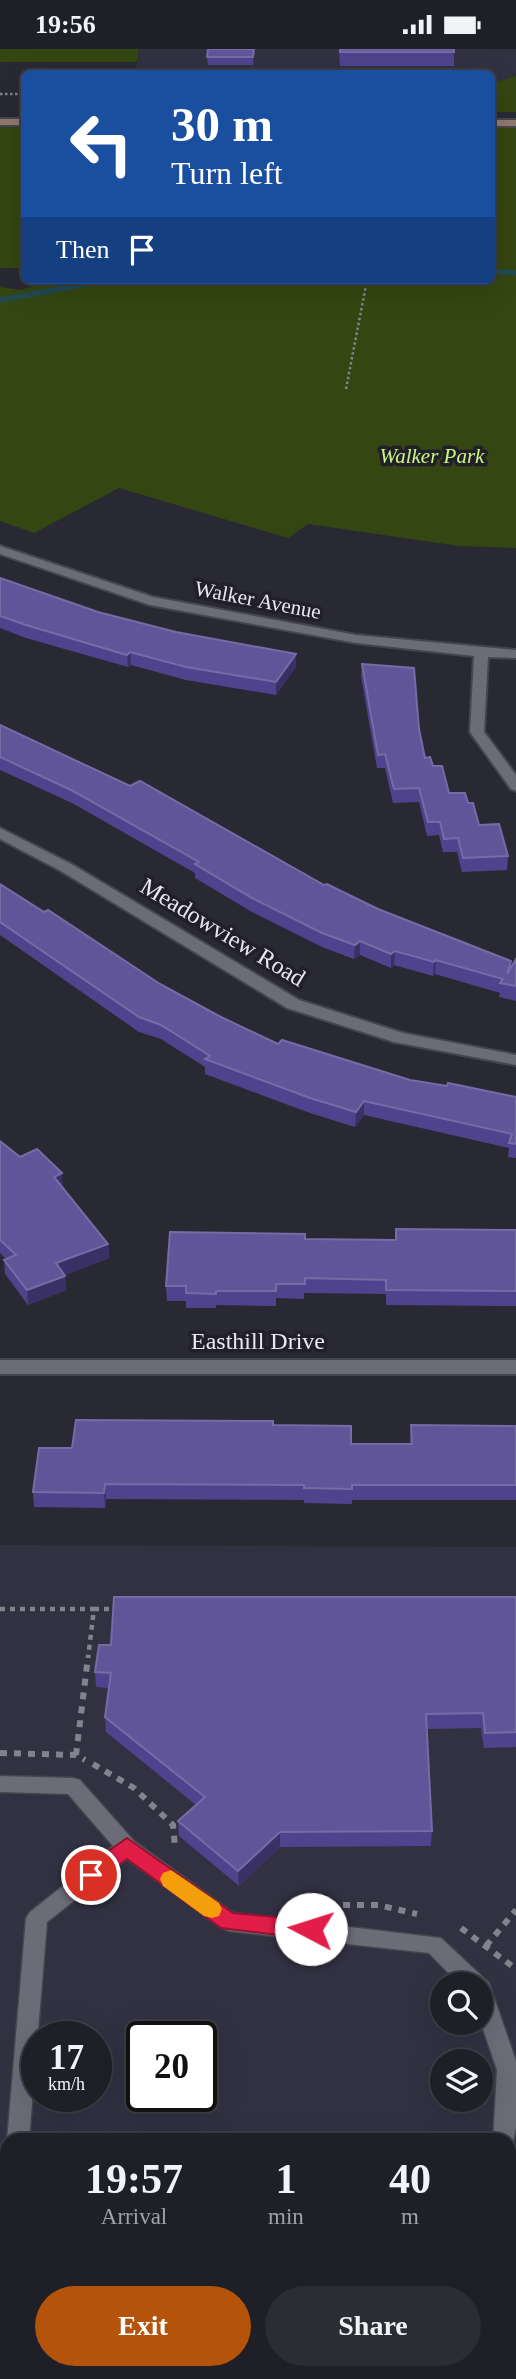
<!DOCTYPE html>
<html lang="en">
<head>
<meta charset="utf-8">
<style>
  body { margin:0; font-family:"Times New Roman",serif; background:#2c2c33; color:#f1f3f6; height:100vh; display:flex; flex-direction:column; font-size:26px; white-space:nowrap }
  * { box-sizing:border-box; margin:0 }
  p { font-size:23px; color:#a1a2a7 }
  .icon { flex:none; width:38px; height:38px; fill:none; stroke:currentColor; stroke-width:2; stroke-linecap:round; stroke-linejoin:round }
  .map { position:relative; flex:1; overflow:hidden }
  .side { position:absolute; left:0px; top:2084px; width:516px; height:247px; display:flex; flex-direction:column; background:#1f1f27; border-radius:21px 21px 0 0; box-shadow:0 7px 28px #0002,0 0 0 2px #3c3d44 }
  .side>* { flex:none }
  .top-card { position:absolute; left:21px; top:21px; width:474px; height:214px; border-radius:10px; box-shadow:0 7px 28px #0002,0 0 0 2px #3c3d44; background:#1a4fa0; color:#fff; overflow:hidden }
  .controls { position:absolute; left:430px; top:1923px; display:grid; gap:14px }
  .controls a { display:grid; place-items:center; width:63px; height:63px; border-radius:50%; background:#1f1f27; box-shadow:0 7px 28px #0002,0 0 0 2px #3c3d44; font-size:35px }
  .speed { position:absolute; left:21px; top:1972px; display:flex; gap:14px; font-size:35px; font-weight:700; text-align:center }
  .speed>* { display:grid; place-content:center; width:91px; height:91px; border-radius:50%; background:#1f1f27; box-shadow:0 7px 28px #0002,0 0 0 2px #3c3d44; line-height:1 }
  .speed small { font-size:18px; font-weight:400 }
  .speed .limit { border:4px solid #111; border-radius:10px; background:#fff; color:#111 }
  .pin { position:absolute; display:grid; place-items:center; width:60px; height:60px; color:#fff; margin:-30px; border:4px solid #fff; border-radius:50%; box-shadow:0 2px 7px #0007 }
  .me { position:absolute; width:77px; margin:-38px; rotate:275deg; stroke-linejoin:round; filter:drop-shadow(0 0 5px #0008) }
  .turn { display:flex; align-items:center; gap:24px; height:147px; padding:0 35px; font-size:32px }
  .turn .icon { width:91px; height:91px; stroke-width:2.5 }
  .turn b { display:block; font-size:49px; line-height:60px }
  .then { display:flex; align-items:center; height:66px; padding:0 35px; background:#0003; gap:14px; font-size:26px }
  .eta { display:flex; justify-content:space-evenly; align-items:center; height:119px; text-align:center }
  .eta b { font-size:42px; font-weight:700; line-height:49px }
  .action { display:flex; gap:14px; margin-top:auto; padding:14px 35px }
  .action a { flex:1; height:80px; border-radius:42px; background:#b45309; color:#fff; font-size:28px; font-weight:700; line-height:80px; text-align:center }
  .action a+a { background:#2c2c33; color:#f1f3f6 }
  .status { display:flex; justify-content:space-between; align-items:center; height:49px; padding:0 35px; background:#1f1f27; direction:ltr }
  .status svg { height:19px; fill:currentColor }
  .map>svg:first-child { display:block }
</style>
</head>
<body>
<div class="status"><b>19:56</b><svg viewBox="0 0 49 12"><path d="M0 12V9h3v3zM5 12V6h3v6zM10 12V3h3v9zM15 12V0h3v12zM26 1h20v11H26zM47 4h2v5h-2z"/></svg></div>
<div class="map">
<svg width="516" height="2330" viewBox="0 0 516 2330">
  <rect width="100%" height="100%" fill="#292934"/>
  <g fill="#323142" fill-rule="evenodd">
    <path d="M140,0H516V27L492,34V24H135Z"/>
    <path d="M0,1496L516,1498V2330H0ZM443,1936H481V1974H443ZM37,1988H96V2048H37ZM142,1988H201V2048H142ZM443,2012H481V2051H443ZM7,2091H509V2324H7Z"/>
  </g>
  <g fill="#344612">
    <path d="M0,0H139L137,13H0Z"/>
    <path d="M516,27V63H492V34Z"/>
    <rect x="0" y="78" width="24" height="141"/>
    <path d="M492,78H516V499L459,497L308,475L288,489L119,439L34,484L0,472V238L21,241L51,231H492Z"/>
  </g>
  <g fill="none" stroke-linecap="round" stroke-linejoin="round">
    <g stroke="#1f4b55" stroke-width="5">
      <path d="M492,222L516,224"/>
      <path d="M0,251L108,231"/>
    </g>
    <g stroke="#45454e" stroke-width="3">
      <g id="service">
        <path d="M0,1727L73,1729L80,1731L134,1792L233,1864L441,1889L489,1934L516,2012V2079L512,2098L509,2099V2091H493L497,2021L481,1974V1936H460L429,1904L229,1882L222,1879L127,1810L47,1873L29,2091L7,2092L26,1869L30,1863L113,1797L68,1745L0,1743Z"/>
        <path d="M7,2272V2296L0,2297V2273Z"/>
      </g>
    </g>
    <g stroke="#45454e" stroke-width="4">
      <g id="minor">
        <path d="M0,497L153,548L356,586L516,601V609L488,608L484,683L516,726V742L511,740L470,683L474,607L356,594L150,556L0,505Z"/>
        <path d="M0,779L73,816L299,951L403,984L516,1006V1016L394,993L287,959L61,822L0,790Z"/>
        <rect x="0" y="1311" width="516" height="14"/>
      </g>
    </g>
    <g stroke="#45454e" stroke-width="4">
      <g id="secondary">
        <rect x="0" y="70" width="24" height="6"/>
        <rect x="492" y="71" width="24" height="6"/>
      </g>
    </g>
    <g stroke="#83838d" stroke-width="2.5" stroke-dasharray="2.5 2.5" stroke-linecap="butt">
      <path d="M0,45H24"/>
      <path d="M346,340L367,231"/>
    </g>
    <g stroke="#83838d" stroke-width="4.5" stroke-dasharray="5 5" stroke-linecap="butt">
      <path d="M0,1560H94L88,1609"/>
      <path d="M94,1560H116"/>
    </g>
    <g stroke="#83838d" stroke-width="6" stroke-dasharray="7 7" stroke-linecap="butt">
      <path d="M0,1704L76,1706L85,1711"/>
      <path d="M76,1706L88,1608"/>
      <path d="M93,1715L134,1739L173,1776L175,1798"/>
      <path d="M343,1856H378L417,1865"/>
      <path d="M461,1879L516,1920"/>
      <path d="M486,1897L516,1861"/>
      <path d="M509,2190L516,2181"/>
      <path d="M55,2330L91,2324"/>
    </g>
    <use href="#service" fill="#6c6c79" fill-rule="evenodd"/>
    <use href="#minor" fill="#6c6c79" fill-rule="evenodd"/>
    <use href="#secondary" fill="#92786d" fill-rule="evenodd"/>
  </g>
  <g fill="#4f438d">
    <path d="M254,0L253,16H208L207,8Z"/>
    <path d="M339,0H454V17H340Z"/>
    <path d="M0,529L98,563L176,583L296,605V618L276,646L186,631L131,616L128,618L26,589L0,579Z"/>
    <path d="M362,615L419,680L425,709L433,717L449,744L468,754L479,776L508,807L507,821L462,823L457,803H443L439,786L427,787L419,753L393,754L385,719H377L361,627Z"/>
    <path d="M0,676L324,836L511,919L516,910V952L499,948L500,944L435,925L433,927L394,916L391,919L360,906L354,910L322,898L252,863L195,829V824L72,754L0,721Z"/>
    <path d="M0,835L160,935L219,967L278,995L410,1031L516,1048V1109L508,1108L509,1099L364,1066L355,1078L310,1064L205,1025V1018L161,990L139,983L0,886Z"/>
    <path d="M0,1092L63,1139L108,1195L109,1209L65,1226L66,1241L28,1256L5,1225L4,1211L6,1210L0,1204Z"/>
    <path d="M396,1180L516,1181V1257L386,1256V1245L304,1244V1250L276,1249V1257L216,1256V1259H186V1252H167L166,1237L305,1190L396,1191Z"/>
    <path d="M273,1376L351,1395H410L411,1376L516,1377V1451H352V1455L304,1454V1451L106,1450L105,1459L34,1458L33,1443L72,1399Z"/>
    <path d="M516,1548V1698L484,1699L481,1679L427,1680L432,1782L431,1797L280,1798L239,1837L179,1787L178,1772L196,1756L106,1683L105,1668L109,1639L96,1638L95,1623L111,1596Z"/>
  </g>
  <g fill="#393165">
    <path d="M130,603L131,616L128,618L127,606Z"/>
    <path d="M296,605V618L276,646V633Z"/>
    <path d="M360,892V906L354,910L355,896Z"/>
    <path d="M395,902L394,916L391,919V905Z"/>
    <path d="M436,911L435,925L433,927L434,913Z"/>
    <path d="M364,1052V1066L355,1078L356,1063Z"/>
    <path d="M62,1124L63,1139L54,1128Z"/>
    <path d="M108,1195L109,1209L57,1229L56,1214Z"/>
    <path d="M65,1227L66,1241L28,1256L27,1241Z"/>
    <path d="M105,1435L106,1450L105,1459L104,1444Z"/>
    <path d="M280,1783V1798L239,1837L238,1822Z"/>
  </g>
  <g fill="#605598" stroke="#756ca6" stroke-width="2">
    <path d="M208,0H254L253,8H207Z"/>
    <rect x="340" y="0" width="114" height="3"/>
    <path d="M0,529L98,563L176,583L296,605L276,633L186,618L130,603L127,606L26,576L0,567Z"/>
    <path d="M362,615L414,619L419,680L425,709L430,708L433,717H442L449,744H465L468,754H473L479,776L499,775L508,807L463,809L458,789L444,790L440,773H428L419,739L394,740L385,705L378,706Z"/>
    <path d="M0,676L130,737L140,732L324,836L327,835L378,860L511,912L507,925L516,910V937L500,934L503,930L436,911L434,913L395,902L391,905L360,892L355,896L322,884L252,849L195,815L199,813L71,741L0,708Z"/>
    <path d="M0,835L44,863L48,861L160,935L219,967L278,995L282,991L410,1031L447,1037L448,1034L516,1048V1095L509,1094L512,1085L364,1052L356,1063L310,1049L205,1010L210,1007L161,976L139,968L0,873Z"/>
    <path d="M0,1092L20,1108L37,1100L62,1124L54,1128L108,1195L56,1214L65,1227L27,1241L4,1211L16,1206L0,1191Z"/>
    <path d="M396,1180L516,1181V1242L386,1241V1231L305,1229V1235H276V1242H216V1245L186,1244V1237H166L170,1183L305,1185V1190L396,1191Z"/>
    <path d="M76,1371L273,1372V1376L351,1377V1395H412L411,1376L516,1377V1436H352V1440L304,1439V1436L105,1435L104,1444L33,1443L39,1399H72Z"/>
    <path d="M114,1548H516V1683L485,1684L483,1664L426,1665L432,1782L280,1783L238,1822L178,1772L205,1748L105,1668L111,1624L95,1623L99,1596H111Z"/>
    <path d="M509,2300H516V2330H474V2324H509Z"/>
  </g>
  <path fill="#e11d48" stroke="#92132f" stroke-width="2" d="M127,1789L233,1864L311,1871L318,1874L321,1880L318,1887L311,1890L221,1879L127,1810C115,1819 100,1838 83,1833L80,1826L83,1820Z"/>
  <path fill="#f59e0b" d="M171,1821L219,1854L222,1860L219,1867L212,1869L204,1867L163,1837L160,1830L163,1824Z"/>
  <g text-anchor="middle" stroke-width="7" stroke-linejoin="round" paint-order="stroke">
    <g font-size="21" font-style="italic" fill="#caf77f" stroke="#201f2a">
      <text x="432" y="414">Walker Park</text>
    </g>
    <g font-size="21" fill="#e8e8f0" stroke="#201f2a">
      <text transform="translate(258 551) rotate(11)" y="7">Walker Avenue</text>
    </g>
    <g font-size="24" fill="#e8e8f0" stroke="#201f2a">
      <text transform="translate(223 883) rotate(31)" y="8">Meadowview Road</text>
      <text x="258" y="1300">Easthill Drive</text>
    </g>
  </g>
</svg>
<div class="controls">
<a><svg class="icon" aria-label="search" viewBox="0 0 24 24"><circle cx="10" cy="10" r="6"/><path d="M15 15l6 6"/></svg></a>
<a><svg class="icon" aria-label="layers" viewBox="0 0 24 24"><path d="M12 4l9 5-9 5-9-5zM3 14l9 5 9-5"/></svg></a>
</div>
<div class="speed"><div>17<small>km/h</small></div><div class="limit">20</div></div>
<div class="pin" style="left:91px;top:1826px;background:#d93025"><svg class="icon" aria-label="arrive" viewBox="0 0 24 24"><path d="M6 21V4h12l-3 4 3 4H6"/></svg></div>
<svg class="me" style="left:311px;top:1880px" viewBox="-20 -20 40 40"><circle r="19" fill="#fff"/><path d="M0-13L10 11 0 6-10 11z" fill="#e11d48"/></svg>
<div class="top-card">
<div class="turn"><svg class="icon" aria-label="left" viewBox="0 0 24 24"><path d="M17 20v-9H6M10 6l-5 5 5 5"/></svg><div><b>30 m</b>Turn left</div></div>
<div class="then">Then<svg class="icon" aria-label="arrive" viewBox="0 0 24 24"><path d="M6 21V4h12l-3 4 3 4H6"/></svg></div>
</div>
<section class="side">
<div class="eta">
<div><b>19:57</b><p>Arrival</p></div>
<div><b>1</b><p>min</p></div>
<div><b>40</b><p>m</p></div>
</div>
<div class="action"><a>Exit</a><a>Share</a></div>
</section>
</div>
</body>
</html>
